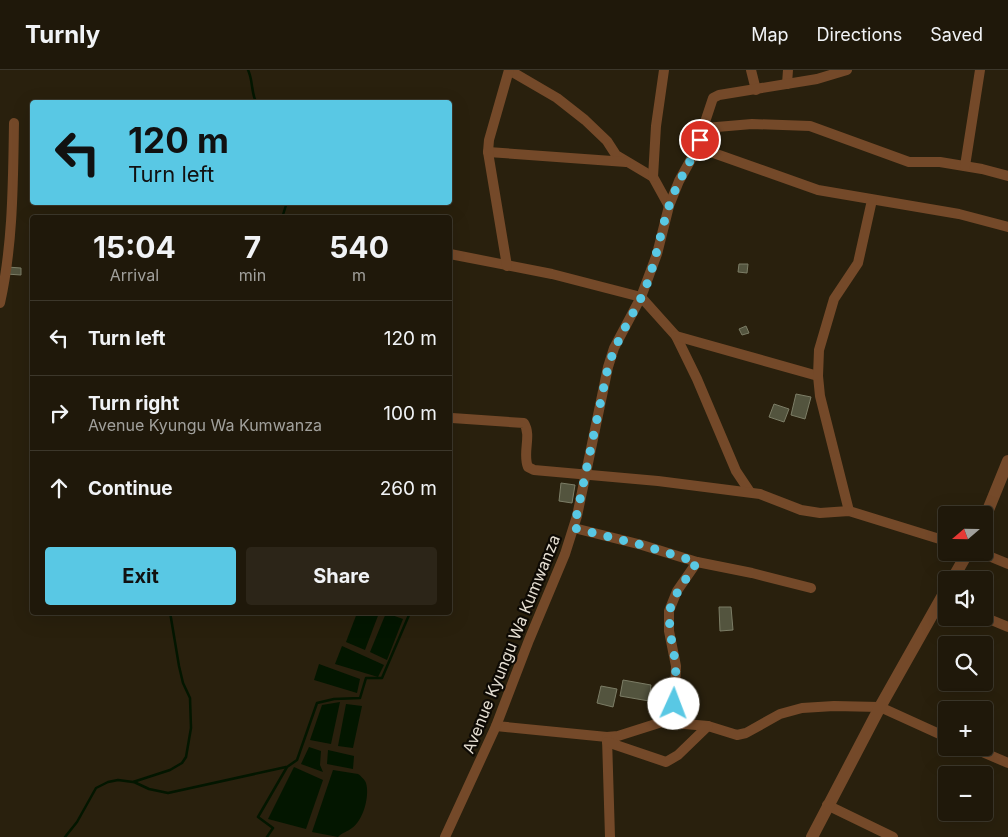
<!DOCTYPE html>
<html lang="en">
<head>
<meta charset="utf-8">
<style>
  body { margin:0; font-family:Inter,sans-serif; background:#2c2518; color:#f1f3f6; height:100vh; display:flex; flex-direction:column; font-size:19px; white-space:nowrap }
  * { box-sizing:border-box; margin:0 }
  p { font-size:16px; color:#a1a09c }
  .icon { flex:none; width:28px; height:28px; fill:none; stroke:currentColor; stroke-width:2; stroke-linecap:round; stroke-linejoin:round }
  .map { position:relative; flex:1; overflow:hidden }
  .side { position:absolute; left:30px; top:145px; width:422px; height:400px; display:flex; flex-direction:column; background:#1f180a; border-radius:5px; box-shadow:0 5px 20px #0002,0 0 0 1px #3c372b }
  .side>* { flex:none }
  .banner { position:absolute; left:30px; top:30px; width:422px; height:105px; border-radius:5px; box-shadow:0 5px 20px #0002,0 0 0 1px #3c372b; background:#59c8e4; color:#111; overflow:hidden }
  .needle { width:32px; rotate:250deg }
  .controls { position:absolute; left:938px; top:436px; display:grid; gap:10px }
  .controls a { display:grid; place-items:center; width:55px; height:55px; border-radius:5px; background:#1f180a; box-shadow:0 5px 20px #0002,0 0 0 1px #3c372b; font-size:25px }
  .pin { position:absolute; display:grid; place-items:center; width:42px; height:42px; color:#fff; margin:-21px; border:2px solid #fff; border-radius:50%; box-shadow:0 1px 5px #0007 }
  .me { position:absolute; width:55px; margin:-28px; rotate:2deg; stroke-linejoin:round; filter:drop-shadow(0 0 4px #0008) }
  .turn { display:flex; align-items:center; gap:18px; height:105px; padding:0 15px; font-size:22px }
  .turn .icon { width:65px; height:65px; stroke-width:2.5 }
  .turn b { display:block; font-size:35px; line-height:42px }
  .eta { display:flex; justify-content:space-evenly; align-items:center; height:85px; text-align:center }
  .eta b { font-size:30px; font-weight:700; line-height:35px }
  .action { display:flex; gap:10px; margin-top:auto; padding:10px 15px }
  .action a { flex:1; height:58px; border-radius:5px; background:#59c8e4; color:#111; font-size:20px; font-weight:700; line-height:58px; text-align:center }
  .action a+a { background:#2c2518; color:#f1f3f6 }
  ul { padding:0; list-style:none }
  li { display:flex; align-items:center; gap:15px; height:75px; padding:0 15px; border-top:1px solid #3c372b }
  li div { flex:1 }
  li b { display:block; font-size:19px }
  li em { font-style:normal }
  header { display:flex; align-items:center; gap:30px; box-sizing:border-box; height:70px; padding:0 25px; background:#1f180a; border-bottom:1px solid #3c372b }
  header strong { font-size:24px }
  nav { display:flex; gap:28px; margin-inline-start:auto; font-size:18px }
  .map>svg:first-child { display:block }
</style>
</head>
<body>
<header>
<strong>Turnly</strong>
<nav><a>Map</a><a>Directions</a><a>Saved</a></nav>
</header>
<div class="map">
<svg width="1008" height="767" viewBox="0 0 1008 767">
  <rect width="100%" height="100%" fill="#29200d"/>
  <g fill="#031600">
    <path d="M357,543H379L365,580L346,572Z"/>
    <path d="M386,543L403,549L387,590L370,582Z"/>
    <path d="M342,576L384,595L378,607L335,594Z"/>
    <path d="M319,594L360,609L357,623L314,610Z"/>
    <path d="M340,632L331,674L310,670L322,635Z"/>
    <path d="M346,634L362,636L353,678L338,676Z"/>
    <path d="M309,677L321,681L320,695L323,702L301,694Z"/>
    <path d="M328,680L354,686L353,699L327,694Z"/>
    <path d="M294,697L323,710L306,759L268,749Z"/>
    <path d="M333,700L358,704C361,706 365,710 366,713C370,726 363,751 352,758C347,762 343,762 338,767L312,762Z"/>
  </g>
  <g fill="none" stroke-linecap="round" stroke-linejoin="round">
    <g stroke="#031600" stroke-width="2.5">
      <path d="M248,0C253,10 251,22 256,32"/>
      <path d="M282,148L287,132"/>
      <path d="M134,712L149,719L168,723L286,697"/>
      <path d="M65,767L77,752L96,718L108,712L118,710L133,712L170,700L182,693L186,687L191,658L190,628L183,613L179,596L170,542"/>
      <path d="M267,767L273,758L258,747L287,697L297,690L317,633L334,629L360,628L366,608H382L409,545L407,542"/>
    </g>
  </g>
  <g fill="#53543e" stroke="#7c7d66">
    <path d="M739,194H748L747,203L738,202Z"/>
    <path d="M7,197L21,198V205L6,204Z"/>
    <path d="M746,256L749,263L742,265L739,259Z"/>
    <path d="M796,324L811,327L805,349L791,345Z"/>
    <path d="M774,334L789,339L784,352L769,347Z"/>
    <path d="M561,413L575,415L572,433L559,431Z"/>
    <path d="M719,537H731L733,560L720,561Z"/>
    <path d="M623,610L651,615L649,631L620,626Z"/>
    <path d="M601,616L617,619L613,637L597,633Z"/>
  </g>
  <g fill="none" stroke-linecap="round" stroke-linejoin="round">
    <g stroke="#744929" stroke-width="10">
      <path d="M509,0L557,28L585,50L607,71L616,85L653,107L669,136"/>
      <path d="M751,0L756,20"/>
      <path d="M787,14L788,0"/>
      <path d="M705,58L752,54L810,56L909,92H940L982,99L1008,106"/>
      <path d="M488,82L626,92"/>
      <path d="M695,82L705,80L818,120L959,144L1008,157"/>
      <path d="M965,96L980,0"/>
      <path d="M653,107L656,56L664,0"/>
      <path d="M450,184L552,204L641,227L676,266L697,309L736,401L750,422"/>
      <path d="M507,196L488,82L489,70L509,0"/>
      <path d="M0,233C13,175 13,113 14,53"/>
      <path d="M676,266L818,306"/>
      <path d="M452,348L524,353C532,366 522,383 528,397L534,400L658,411L760,424L801,440L820,443L849,441L946,471"/>
      <path d="M849,441L820,326L818,306L819,280L834,229L858,193L872,130"/>
      <path d="M574,458L642,475L697,492L752,503L811,518"/>
      <path d="M979,482L1008,494"/>
      <path d="M984,547L1008,557"/>
      <path d="M674,653L676,596L669,561V541L677,521L697,492"/>
      <path d="M496,656L607,667L618,666L662,652L708,656L737,665L746,663L780,644L802,638L834,636L880,637L946,667"/>
      <path d="M607,668L610,767"/>
      <path d="M607,672L666,692L678,685L708,656"/>
      <path d="M973,678L1008,693"/>
      <path d="M827,735L893,767"/>
      <path d="M445,767L496,656L529,570L565,484L577,446L608,297L614,278L641,227L657,184L669,136L679,111L695,82L713,28L719,25L817,9L847,0"/>
    </g>
    <g stroke="#744929" stroke-width="12">
      <path d="M984,450L1008,391"/>
      <path d="M952,510L968,482"/>
      <path d="M812,767L880,637L946,520"/>
    </g>
  </g>
  <g fill="none" stroke-linecap="round" stroke-linejoin="round">
    <path stroke="#59c8e4" stroke-width="9" stroke-dasharray="0 16.2" d="M674,634L676,596L670,561L669,541L678,521L697,492L642,475L574,458L608,297C616,272 629,251 641,228C655,199 659,166 669,136C677,112 691,92 700,70"/>
  </g>
  <g text-anchor="middle" stroke-width="4.5" stroke-linejoin="round" paint-order="stroke">
    <g font-size="16" fill="#e6dfd3" stroke="#0e0a04">
      <text transform="translate(511 574) rotate(-68)" y="6">Avenue Kyungu Wa Kumwanza</text>
    </g>
  </g>
</svg>
<div class="controls">
<a><svg class="needle" viewBox="-14 -14 28 28"><path d="M0-13l5 13h-10z" fill="#e53935"/><path d="M0 13l5-13h-10z" fill="#a1a09c"/></svg></a>
<a><svg class="icon" aria-label="sound" viewBox="0 0 24 24"><path d="M4 9h4l5-4v14l-5-4H4zM17 9q2 3 0 6"/></svg></a>
<a><svg class="icon" aria-label="search" viewBox="0 0 24 24"><circle cx="10" cy="10" r="6"/><path d="M15 15l6 6"/></svg></a>
<a>+</a>
<a>−</a>
</div>
<div class="pin" style="left:700px;top:70px;background:#d93025"><svg class="icon" aria-label="arrive" viewBox="0 0 24 24"><path d="M6 21V4h12l-3 4 3 4H6"/></svg></div>
<svg class="me" style="left:674px;top:634px" viewBox="-20 -20 40 40"><circle r="19" fill="#fff"/><path d="M0-13L10 11 0 6-10 11z" fill="#59c8e4"/></svg>
<div class="banner">
<div class="turn"><svg class="icon" aria-label="left" viewBox="0 0 24 24"><path d="M17 20v-9H6M10 6l-5 5 5 5"/></svg><div><b>120 m</b>Turn left</div></div>
</div>
<section class="side">
<div class="eta">
<div><b>15:04</b><p>Arrival</p></div>
<div><b>7</b><p>min</p></div>
<div><b>540</b><p>m</p></div>
</div>
<ul>
<li><svg class="icon" aria-label="left" viewBox="0 0 24 24"><path d="M17 20v-9H6M10 6l-5 5 5 5"/></svg><div><b>Turn left</b></div><em>120 m</em></li>
<li><svg class="icon" aria-label="right" viewBox="0 0 24 24"><path d="M7 20v-9h11M14 6l5 5-5 5"/></svg><div><b>Turn right</b><p>Avenue Kyungu Wa Kumwanza</p></div><em>100 m</em></li>
<li><svg class="icon" aria-label="ahead" viewBox="0 0 24 24"><path d="M12 20V5M6 11l6-6 6 6"/></svg><div><b>Continue</b></div><em>260 m</em></li>
</ul>
<div class="action"><a>Exit</a><a>Share</a></div>
</section>
</div>
</body>
</html>
